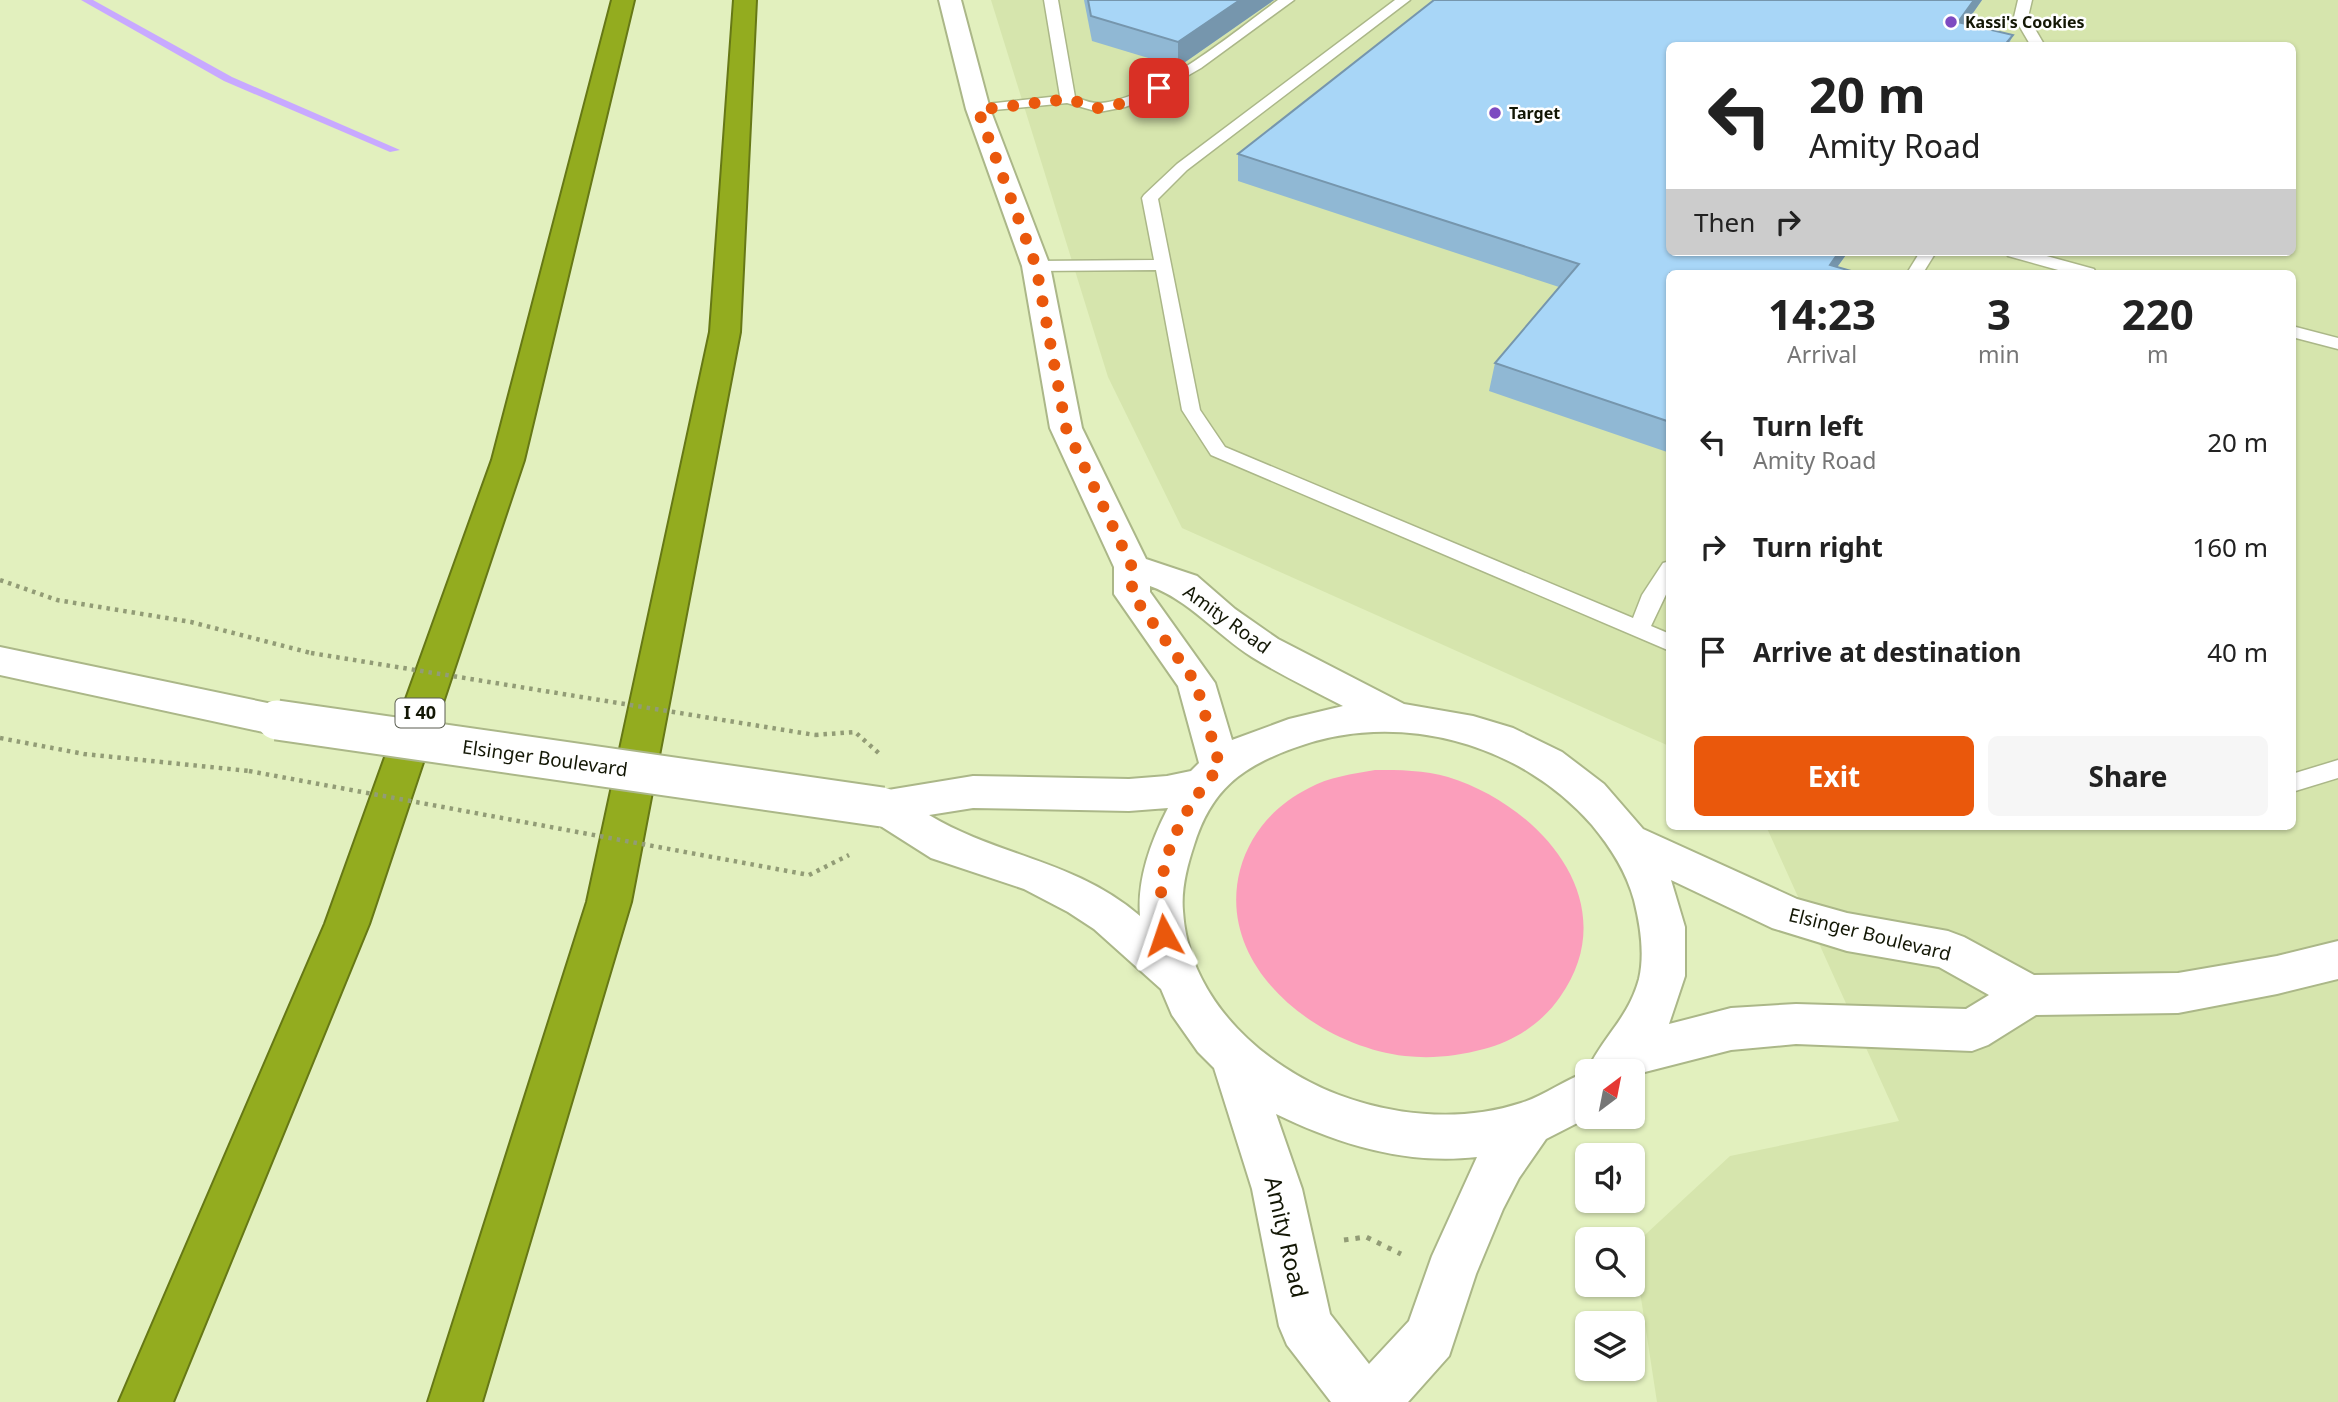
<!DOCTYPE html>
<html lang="en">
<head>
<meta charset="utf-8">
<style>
  body { margin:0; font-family:"Noto Sans",sans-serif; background:#f6f6f6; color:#222; height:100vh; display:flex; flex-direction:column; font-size:26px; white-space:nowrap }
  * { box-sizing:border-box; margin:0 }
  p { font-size:23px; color:#767676 }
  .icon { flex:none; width:38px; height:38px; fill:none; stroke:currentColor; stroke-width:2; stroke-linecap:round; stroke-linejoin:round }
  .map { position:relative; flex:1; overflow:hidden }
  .side { position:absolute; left:1666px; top:270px; width:630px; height:560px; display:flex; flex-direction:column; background:#fff; border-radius:10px; box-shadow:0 2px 5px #0004 }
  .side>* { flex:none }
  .top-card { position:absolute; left:1666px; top:42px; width:630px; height:214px; border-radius:10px; box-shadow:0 2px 5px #0004; background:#fff; color:#222; overflow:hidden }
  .needle { width:46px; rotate:32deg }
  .controls { position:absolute; left:1575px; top:1059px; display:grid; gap:14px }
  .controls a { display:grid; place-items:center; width:70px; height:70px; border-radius:10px; background:#fff; box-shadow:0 2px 5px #0004; font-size:35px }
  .pin { position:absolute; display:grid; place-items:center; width:60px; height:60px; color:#fff; margin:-30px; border-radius:14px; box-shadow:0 4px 10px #0006 }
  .me { position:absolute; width:77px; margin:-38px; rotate:355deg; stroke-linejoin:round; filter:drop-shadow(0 0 5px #0008) }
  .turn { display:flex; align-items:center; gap:24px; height:147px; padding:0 28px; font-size:32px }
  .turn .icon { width:91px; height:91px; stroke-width:2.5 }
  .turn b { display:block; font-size:49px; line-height:60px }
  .then { display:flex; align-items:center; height:66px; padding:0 28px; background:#0003; gap:14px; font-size:26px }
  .eta { display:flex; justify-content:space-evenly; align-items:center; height:119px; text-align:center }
  .eta b { font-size:42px; font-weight:700; line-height:49px }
  .action { display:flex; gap:14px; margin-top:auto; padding:14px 28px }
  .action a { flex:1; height:80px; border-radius:10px; background:#ea580c; color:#fff; font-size:28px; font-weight:700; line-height:80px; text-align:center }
  .action a+a { background:#f6f6f6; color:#222 }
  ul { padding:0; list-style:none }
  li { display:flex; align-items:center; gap:21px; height:105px; padding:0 28px }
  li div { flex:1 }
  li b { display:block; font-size:26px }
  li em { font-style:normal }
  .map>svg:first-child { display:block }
</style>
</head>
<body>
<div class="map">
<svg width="2338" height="1402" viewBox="0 0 2338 1402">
  <rect width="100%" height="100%" fill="#e2f0be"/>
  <path fill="#d6e5ad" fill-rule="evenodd" d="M991,0H2338V1402H1657L1633,1246L1730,1156L1899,1121L1766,826H2292V273H1670L1669,746L1182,528L1108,377ZM1670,46H2292V252H1670Z"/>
  <path fill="#fb9ebb" d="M1375,770C1399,770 1425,770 1448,777C1539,805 1627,902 1560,997C1543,1022 1514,1042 1484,1049C1458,1056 1432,1059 1405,1056C1318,1046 1215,968 1240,870C1250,833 1275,805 1309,788C1329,777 1352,774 1375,770Z"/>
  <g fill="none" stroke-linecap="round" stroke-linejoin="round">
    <path fill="#c8a9ff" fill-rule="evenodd" d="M81,0H93L232,77L400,150L390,152L224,81Z"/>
    <g stroke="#abb788" stroke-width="3">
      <g id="lane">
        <path d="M1044,0H1058L1075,97C1083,100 1092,104 1101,103C1156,98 1234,32 1278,0H1294L1201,68L1149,98L1125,107L1099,112L1067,103L973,112L971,109L973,106L978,105L1060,96Z"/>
        <path d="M1395,0H1410L1187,170L1158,199L1200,410L1225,447L1633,618L1642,595L1663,563L1670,561V586L1651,626L1670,634V651L1211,455L1182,410L1156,270L1036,271L1028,266L1036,261L1154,260L1142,198L1144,195L1177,164Z"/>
        <path d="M2018,0H2032L2028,17L2045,46H2031L2014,17Z"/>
        <path d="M1920,252H1936L1923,273H1907Z"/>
        <path d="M2006,252H2032L2094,269L2096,273H2069L2008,256Z"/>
        <path d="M2292,326L2338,338V349L2292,337Z"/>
        <path d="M2338,760V778L2292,792V774Z"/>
      </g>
    </g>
    <g stroke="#abb788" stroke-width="4">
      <g id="secondary">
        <path d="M939,0H961L990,109L1050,266L1082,428L1146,559L1197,576L1235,609L1278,639L1404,704L1473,716L1513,728L1562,752L1604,784L1643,829L1797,899L1847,913L1948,931L1964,937L2034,975L2178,973L2277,956L2338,941V979L2277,994L2178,1013L2036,1015L1988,1045L1972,1051L1796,1044L1731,1050L1637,1074L1633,1079V1071H1587C1603,1036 1628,1019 1639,979C1645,953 1640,924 1634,900C1626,871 1611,848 1592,825C1520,742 1397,709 1294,748C1241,767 1211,790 1194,845C1187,866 1181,889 1183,911C1187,977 1230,1032 1284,1067C1350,1111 1445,1128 1521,1103C1544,1096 1564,1080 1587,1072V1116H1591L1546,1139L1519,1178L1503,1209L1476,1274L1449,1356L1408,1402H1331L1287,1345L1279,1326L1252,1189L1214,1068L1198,1052L1172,1015L1161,989L1094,929L1068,912L1024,889L931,858L868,818L862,807L868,796L882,791L973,776L1129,779L1167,776L1191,771L1199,763L1178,686L1114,594V567L1050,428L1022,266L966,109ZM1150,586C1189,600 1217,635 1252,657C1281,675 1313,690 1343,706L1289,719L1232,740L1215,683L1150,592ZM973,808L1129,811L1168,808C1151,841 1137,879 1140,916C1075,860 999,857 929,815ZM1671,880L1772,928L1847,951L1939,967L1989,995L1966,1009L1796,1004L1731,1008L1669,1024L1685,976V927ZM1276,1114C1340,1145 1406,1165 1477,1157L1432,1256L1409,1321L1369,1364L1330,1314L1302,1189Z"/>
        <path d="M0,647L277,705L291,710L296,720L291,730L277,735L0,675Z"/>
      </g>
    </g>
    <g stroke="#667816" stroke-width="4">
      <g id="highway">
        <path d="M612,0H634L524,460L369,924L173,1402H119L325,924L492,460Z"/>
        <path d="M734,0H756L740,332L631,902L482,1402H428L587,902L710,332Z"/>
      </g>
    </g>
    <g stroke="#929c76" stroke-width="4.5" stroke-dasharray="3.5 5" stroke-linecap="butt">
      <path d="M0,580L57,600L191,622L311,653"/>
      <path d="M815,735L855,732L882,756"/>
      <path d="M0,738L84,754L249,771"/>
      <path d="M809,875L849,855"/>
    </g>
    <path stroke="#929c76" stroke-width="5" stroke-dasharray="4.5 7" stroke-linecap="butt" d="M1344,1240L1366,1237L1401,1254"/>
    <use href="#lane" fill="#fff" fill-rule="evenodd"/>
    <use href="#secondary" fill="#fff" fill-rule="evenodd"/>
    <use href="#highway" fill="#93ac1f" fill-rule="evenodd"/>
    <g stroke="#abb788" stroke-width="43" stroke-linecap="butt">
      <path id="secondary-bridge" d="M277,720L882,807"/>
    </g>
    <g stroke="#929c76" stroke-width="4.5" stroke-dasharray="3.5 5" stroke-linecap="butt">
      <path d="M311,653L815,735"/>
      <path d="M249,771L809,875"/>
    </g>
    <use href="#secondary-bridge" stroke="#fff" stroke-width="39"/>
  </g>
  <g fill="#90b8d4">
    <path d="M1084,0H1274L1178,67L1092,41Z"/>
    <path d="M1434,0H1982L1965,24L2013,35L2008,46H1670V252H1848L1837,267L1670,273V453L1489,391L1495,363L1559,287L1238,181V154Z"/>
  </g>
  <g fill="#7696ad">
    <path d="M1240,0H1274L1178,67V42Z"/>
    <path d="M1974,0H1982L1950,46L1958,22Z"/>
    <path d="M1839,252H1848L1833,273L1830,265Z"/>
  </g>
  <g fill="#a8d6f7" stroke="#7696ad" stroke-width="2">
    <path d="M1088,0H1240L1178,42L1091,16Z"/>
    <path d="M1434,0H1974L1958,22L2013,35L2004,46H1670V252H1839L1830,265L1858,273H1670V422L1495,363L1579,264L1238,154Z"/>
  </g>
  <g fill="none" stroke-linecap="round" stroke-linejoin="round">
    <path stroke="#ea580c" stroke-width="12" stroke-dasharray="0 21.6" d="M1159,88L1125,103L1098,108L1068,99L978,110L1036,266L1066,428L1132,567V594L1196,683L1220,767C1189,800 1161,850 1161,897C1161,910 1163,923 1164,935"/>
  </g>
  <g fill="#7d4ac1" stroke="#fff" stroke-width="2.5">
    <circle cx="1951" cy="22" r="7"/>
    <circle cx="1495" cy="113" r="7"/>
  </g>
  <g text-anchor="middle" stroke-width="5" stroke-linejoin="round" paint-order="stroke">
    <g font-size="16" font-weight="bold" fill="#131705" stroke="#fff" text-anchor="start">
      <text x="1965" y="28">Kassi's Cookies</text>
      <text x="1509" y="119">Target</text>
    </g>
    <rect fill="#fff" stroke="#5a5d50" stroke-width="2" x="395.5" y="698.5" width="49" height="29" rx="5"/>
    <g font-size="18" font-weight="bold" fill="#131705">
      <text x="420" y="719">I 40</text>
    </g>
    <g font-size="19" fill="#131705" stroke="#fff">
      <text transform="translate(1227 619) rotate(36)" y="7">Amity Road</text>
      <text transform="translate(545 758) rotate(8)" y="7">Elsinger Boulevard</text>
      <text transform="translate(1870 934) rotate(14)" y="7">Elsinger Boulevard</text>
    </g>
    <g font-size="23" fill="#131705" stroke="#fff">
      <text transform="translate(1286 1237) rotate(77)" y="8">Amity Road</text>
    </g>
  </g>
</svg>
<div class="controls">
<a><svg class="needle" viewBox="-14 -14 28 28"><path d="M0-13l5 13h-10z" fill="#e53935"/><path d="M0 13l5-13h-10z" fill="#767676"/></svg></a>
<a><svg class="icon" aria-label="sound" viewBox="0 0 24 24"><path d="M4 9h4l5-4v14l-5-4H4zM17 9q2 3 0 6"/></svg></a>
<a><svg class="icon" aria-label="search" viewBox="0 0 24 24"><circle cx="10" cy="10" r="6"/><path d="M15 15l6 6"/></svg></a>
<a><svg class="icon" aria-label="layers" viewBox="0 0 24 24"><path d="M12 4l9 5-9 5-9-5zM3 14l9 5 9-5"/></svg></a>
</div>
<div class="pin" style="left:1159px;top:88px;background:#d93025"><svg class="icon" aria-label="arrive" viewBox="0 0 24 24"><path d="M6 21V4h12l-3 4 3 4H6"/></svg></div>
<svg class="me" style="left:1164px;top:935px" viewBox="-20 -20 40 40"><path d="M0-17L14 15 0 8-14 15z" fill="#ea580c" stroke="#fff" stroke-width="4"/></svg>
<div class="top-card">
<div class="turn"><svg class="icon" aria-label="left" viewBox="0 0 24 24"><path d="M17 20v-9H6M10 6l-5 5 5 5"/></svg><div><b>20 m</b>Amity Road</div></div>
<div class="then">Then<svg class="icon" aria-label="right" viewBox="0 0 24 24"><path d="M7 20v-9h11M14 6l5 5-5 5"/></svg></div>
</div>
<section class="side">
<div class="eta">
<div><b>14:23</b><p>Arrival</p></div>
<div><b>3</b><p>min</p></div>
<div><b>220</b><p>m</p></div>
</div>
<ul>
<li><svg class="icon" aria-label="left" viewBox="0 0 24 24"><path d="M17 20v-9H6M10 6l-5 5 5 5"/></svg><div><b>Turn left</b><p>Amity Road</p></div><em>20 m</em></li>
<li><svg class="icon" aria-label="right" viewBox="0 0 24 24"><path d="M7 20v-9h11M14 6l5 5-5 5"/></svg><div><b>Turn right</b></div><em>160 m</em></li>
<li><svg class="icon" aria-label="arrive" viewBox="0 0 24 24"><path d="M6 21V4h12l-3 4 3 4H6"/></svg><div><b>Arrive at destination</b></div><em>40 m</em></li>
</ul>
<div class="action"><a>Exit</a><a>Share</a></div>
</section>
</div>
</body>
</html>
